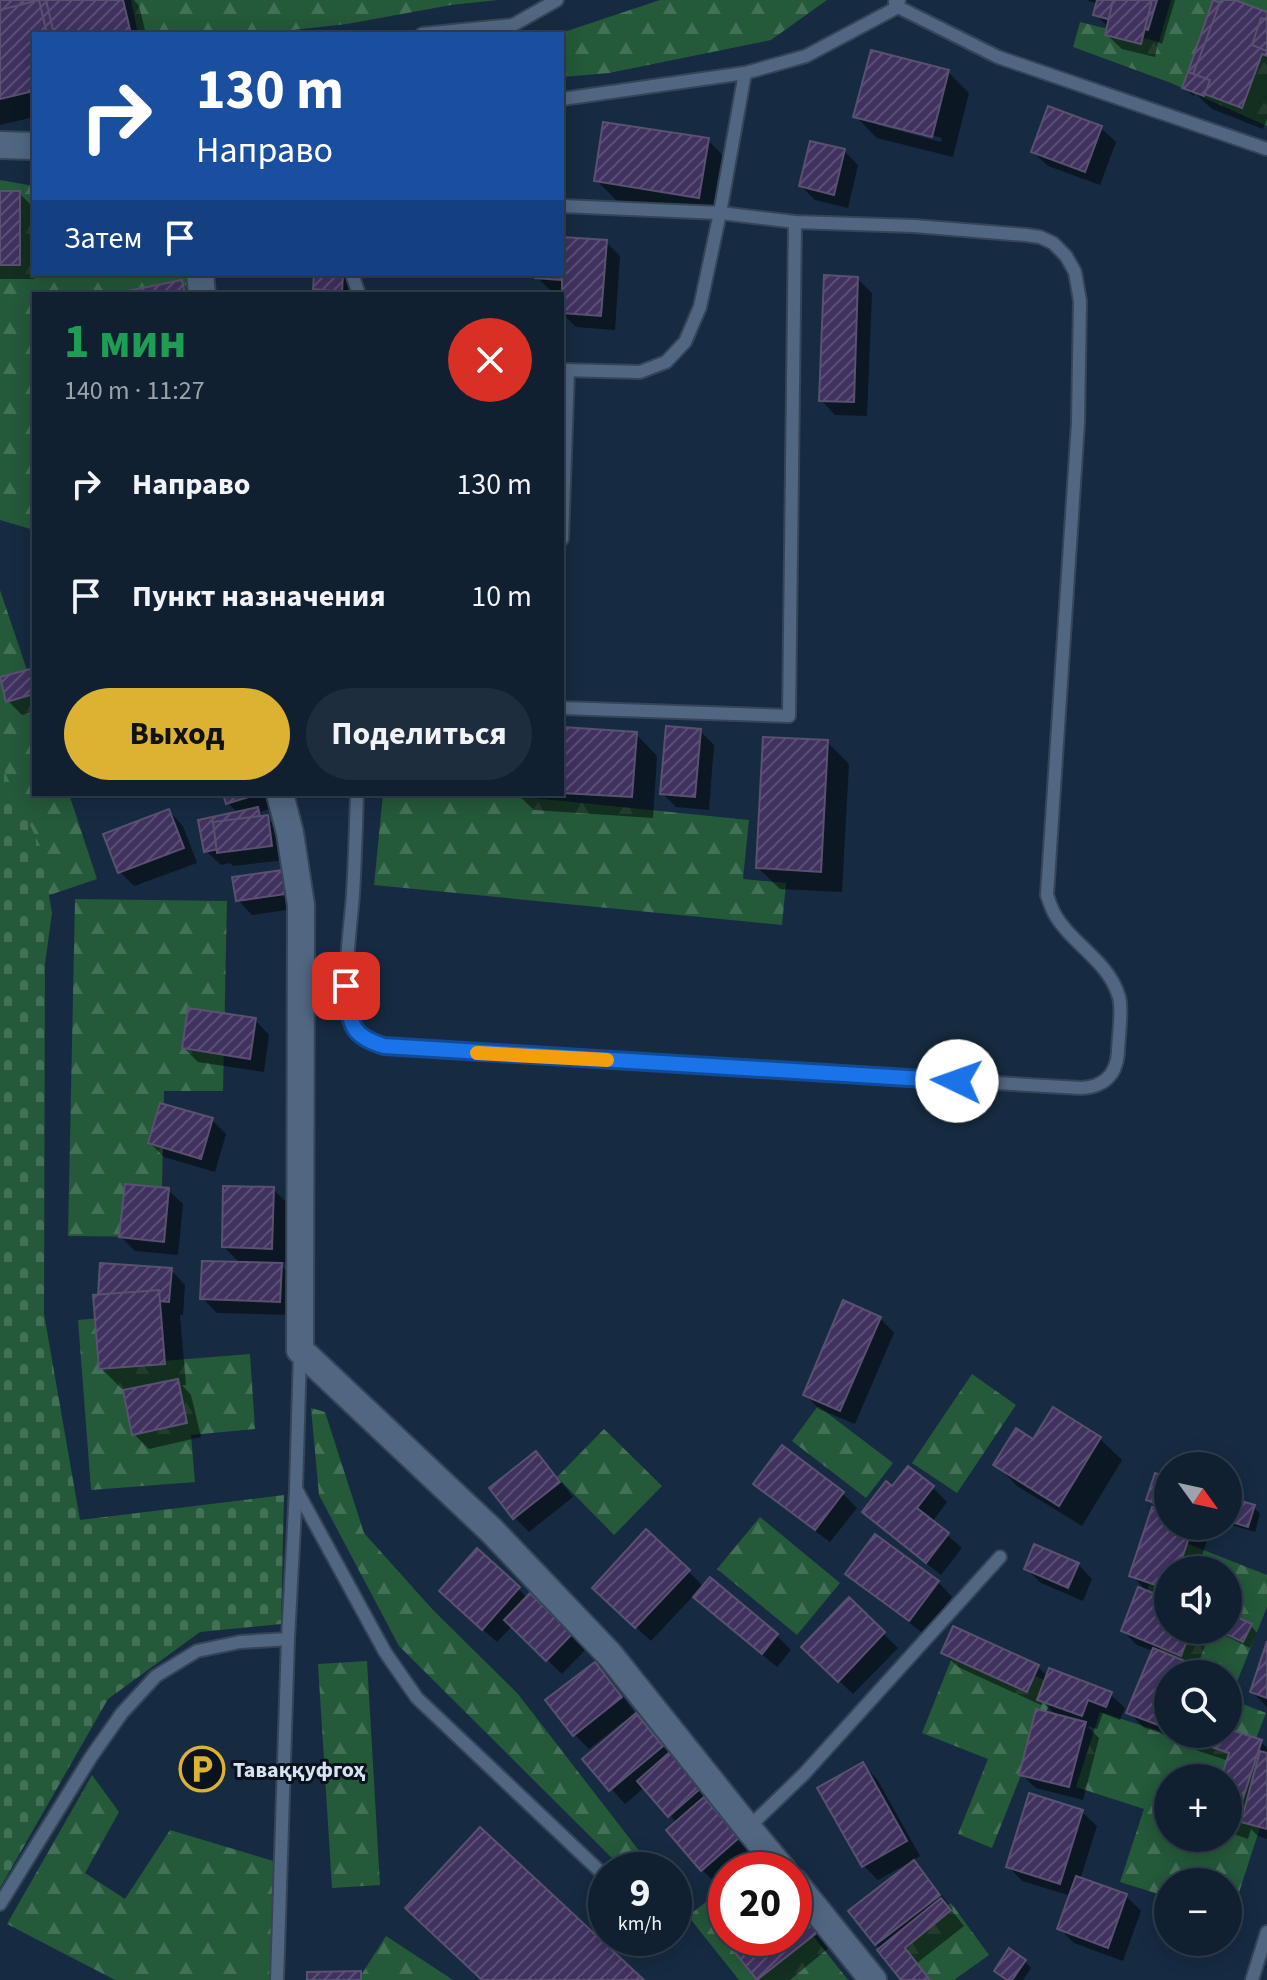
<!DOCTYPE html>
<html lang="ru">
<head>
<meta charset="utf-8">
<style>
  body { margin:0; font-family:"Source Sans 3",sans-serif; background:#1e2d3d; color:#f1f3f6; height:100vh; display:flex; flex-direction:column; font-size:30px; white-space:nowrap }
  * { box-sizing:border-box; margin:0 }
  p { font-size:26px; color:#9ca3ab }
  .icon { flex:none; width:44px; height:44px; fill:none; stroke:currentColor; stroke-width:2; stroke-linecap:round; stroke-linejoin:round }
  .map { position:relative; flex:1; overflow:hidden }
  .sheet { position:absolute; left:32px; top:292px; width:532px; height:504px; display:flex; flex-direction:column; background:#102031; border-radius:0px; box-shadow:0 4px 20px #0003,0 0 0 2px #303e4d }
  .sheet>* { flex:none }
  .guide { position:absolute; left:32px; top:32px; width:532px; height:244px; border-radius:0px; box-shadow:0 4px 20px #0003,0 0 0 2px #303e4d; background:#1a4fa0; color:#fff; overflow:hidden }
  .needle { width:52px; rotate:123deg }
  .controls { position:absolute; left:1154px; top:1452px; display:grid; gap:16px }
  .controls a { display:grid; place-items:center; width:88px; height:88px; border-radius:50%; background:#102031; box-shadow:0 4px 20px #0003,0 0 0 2px #303e4d; font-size:40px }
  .speed { position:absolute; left:588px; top:1852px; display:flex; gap:16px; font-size:40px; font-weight:700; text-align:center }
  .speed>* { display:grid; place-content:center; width:104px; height:104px; border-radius:50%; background:#102031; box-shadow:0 4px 20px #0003,0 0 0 2px #303e4d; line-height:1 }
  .speed small { font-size:20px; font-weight:400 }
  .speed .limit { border:12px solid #d22; background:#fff; color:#111 }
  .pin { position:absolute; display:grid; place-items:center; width:68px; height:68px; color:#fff; margin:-34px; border-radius:16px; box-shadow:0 4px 12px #0006 }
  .me { position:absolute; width:88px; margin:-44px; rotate:273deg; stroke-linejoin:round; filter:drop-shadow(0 0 6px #0008) }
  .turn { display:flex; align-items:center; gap:28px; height:168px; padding:0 32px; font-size:36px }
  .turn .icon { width:104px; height:104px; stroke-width:2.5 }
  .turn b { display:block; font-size:56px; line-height:68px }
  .then { display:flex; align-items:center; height:76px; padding:0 32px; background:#0003; gap:16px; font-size:30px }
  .round { display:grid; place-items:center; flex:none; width:84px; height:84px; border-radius:42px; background:#1e2d3d }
  .headline { display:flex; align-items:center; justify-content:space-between; height:136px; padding:0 32px }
  h1 { font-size:48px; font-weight:700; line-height:60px; color:#1e9e55 }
  .action { display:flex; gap:16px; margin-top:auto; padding:16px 32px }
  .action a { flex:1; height:92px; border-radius:48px; background:#dcb233; color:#111; font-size:32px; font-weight:700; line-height:92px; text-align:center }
  .action a+a { background:#1e2d3d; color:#f1f3f6 }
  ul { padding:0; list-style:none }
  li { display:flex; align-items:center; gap:24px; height:112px; padding:0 32px }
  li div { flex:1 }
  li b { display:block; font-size:30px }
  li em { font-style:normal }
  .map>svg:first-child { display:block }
</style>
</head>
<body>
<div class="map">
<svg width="1267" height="1980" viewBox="0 0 1267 1980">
  <defs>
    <pattern id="forest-firs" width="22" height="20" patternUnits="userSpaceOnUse" patternTransform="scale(2)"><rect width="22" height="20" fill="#24593a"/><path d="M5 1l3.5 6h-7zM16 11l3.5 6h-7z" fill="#437157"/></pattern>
    <pattern id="cemetery-stones" width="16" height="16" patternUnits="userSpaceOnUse" patternTransform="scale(2)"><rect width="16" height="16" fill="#24593a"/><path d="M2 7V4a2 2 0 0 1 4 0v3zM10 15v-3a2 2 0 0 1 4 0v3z" fill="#437157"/></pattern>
    <pattern id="building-hatch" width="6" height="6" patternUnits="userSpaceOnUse" patternTransform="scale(2)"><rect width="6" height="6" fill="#40315f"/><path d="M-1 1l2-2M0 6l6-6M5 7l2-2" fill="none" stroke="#5b4f76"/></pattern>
  </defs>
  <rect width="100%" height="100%" fill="#162b41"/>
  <g fill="url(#forest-firs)" fill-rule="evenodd">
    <path d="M131,0H498L451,5L347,24L257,34H138Z"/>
    <path d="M660,0H827L771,40L609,73L562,77V34H551L564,32Z"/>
    <path d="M1171,0H1267V126L1171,83L1073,47L1080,22L1159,42Z"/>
    <path d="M0,180L34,186V274H195L197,294H34V530L0,520Z"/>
    <path d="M0,590L34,691V794H69L97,879L29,902L0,862Z"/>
    <path d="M383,794H492L749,820L743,879L786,883L782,925L374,885Z"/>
    <path d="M75,899L227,901L223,1091H164L161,1237L68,1236Z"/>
    <path d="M133,1315L137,1363L250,1354L255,1429L191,1435L195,1482L91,1490L78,1320Z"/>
    <path d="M972,1374L1016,1405L957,1493L912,1463Z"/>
    <path d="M818,1406L893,1463L866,1498L792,1441Z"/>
    <path d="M311,1408L325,1412L364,1533L433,1610L518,1694L654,1870H624L399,1646L319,1495Z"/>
    <path d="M604,1429L662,1486L614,1535L557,1477Z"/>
    <path d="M760,1517L840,1583L797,1635L717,1569Z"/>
    <path d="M1168,1536L1267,1575V1607L1230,1699L1266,1713L1253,1746L1228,1734V1674H1168V1713L1139,1701L1168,1628V1630H1228V1570H1168V1616L1141,1606Z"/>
    <path d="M957,1645L1057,1685L992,1848L958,1834L988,1759L922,1733Z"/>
    <path d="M367,1661L380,1885L332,1888L318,1664Z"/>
    <path d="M1100,1712L1267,1766V1806L1231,1917H1228V1882H1168V1897L1120,1882L1144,1809L1076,1787ZM1168,1778H1228V1838H1168Z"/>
    <path d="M92,1775L119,1812L85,1873L125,1899L170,1830L287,1865L275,1980H115L7,1924Z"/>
    <path d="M726,1886V1938H794V1912L848,1980H739L688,1916Z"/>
    <path d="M951,1903L989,1955L954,1980H923L896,1943Z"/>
    <path d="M386,1936L453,1980H358Z"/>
  </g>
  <path fill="url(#cemetery-stones)" d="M0,762L41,848L52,913L45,964L44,1314L80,1520L284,1495L281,1624L200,1632L108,1699L0,1888Z"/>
  <g fill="#0007" fill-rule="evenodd">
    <path d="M0,0H134L139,6L146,34H34V117L0,125Z"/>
    <path d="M1086,0H1175L1162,44L1158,42L1155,57L1122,49L1107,35L1109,28L1095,14L1098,4Z"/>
    <path d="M1224,0H1230L1267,14V119L1263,129L1212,109L1195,93L1194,96L1191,94L1184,88L1214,3L1221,6Z"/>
    <path d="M948,72L969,93L953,157L877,138L855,116ZM878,121L942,138L941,142L878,125Z"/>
    <path d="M1101,128L1116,142L1100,185L1048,166L1033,152Z"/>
    <path d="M708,140L729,162L720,218L618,202L596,180Z"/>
    <path d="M844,151L858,165L848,208L815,200L801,186Z"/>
    <path d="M0,193H19L33,207L34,279H0Z"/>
    <path d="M562,239L606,242L620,256L615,330L576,327L562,313L563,293L552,292L537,277V274H562Z"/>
    <path d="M316,274H350L348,294H321L315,288Z"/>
    <path d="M858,279L872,293L867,416L835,415L821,400Z"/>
    <path d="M182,282L193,294H124Z"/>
    <path d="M34,670V712L22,715L8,701Z"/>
    <path d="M562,729L636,734L657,756L653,818L534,810L517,794H562Z"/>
    <path d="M700,731L714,745L709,810L676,807L662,793Z"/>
    <path d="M827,742L849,764L842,892L780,889L758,868Z"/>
    <path d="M225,794H274L278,806L260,812L282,832L286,860L233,866L230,863L221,865L206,851L238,813L228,803Z"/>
    <path d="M169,811L183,826L197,863L134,886L120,872Z"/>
    <path d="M282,872L300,908L252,915L238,900Z"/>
    <path d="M255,1020L269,1035L264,1072L198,1062L184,1048Z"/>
    <path d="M212,1120L226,1134L215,1172L164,1157L150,1143Z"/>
    <path d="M273,1189L288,1204L286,1262H278L295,1280L294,1315L217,1313L202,1298L241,1264L224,1247Z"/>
    <path d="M168,1190L183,1204L178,1255L135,1251L121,1237Z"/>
    <path d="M171,1270L185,1285L183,1315H180L186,1385H182L191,1395L201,1437L149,1449L134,1434L125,1390H123L101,1368Z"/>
    <path d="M880,1318L894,1333L855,1424L819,1409L805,1394Z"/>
    <path d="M1053,1410L1100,1439L1122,1460L1082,1526L1017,1486L996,1464L1034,1441Z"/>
    <path d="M536,1454L550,1468L573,1497L529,1532L514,1517Z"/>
    <path d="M1168,1480V1526H1196L1208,1538L1197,1570H1168V1630H1211L1196,1669L1186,1665L1195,1674H1168V1734H1228V1731L1261,1742L1267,1748V1839L1258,1836L1251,1829L1248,1839L1228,1832V1778H1223L1229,1761L1184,1746L1174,1736L1173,1738L1143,1727L1129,1712L1153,1651L1137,1645L1123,1631L1149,1593L1131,1575L1161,1512L1149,1500Z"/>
    <path d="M756,1484L842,1493L857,1508L830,1542L770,1498Z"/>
    <path d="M933,1488L947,1502L932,1522L962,1548L941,1575L879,1526L864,1512L892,1489Z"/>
    <path d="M1228,1499L1254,1507L1260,1514L1255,1532L1228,1524Z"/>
    <path d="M1197,1526H1217L1215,1532Z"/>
    <path d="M478,1551L528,1598L530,1596L585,1650L562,1674L512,1626L497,1642L455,1605Z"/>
    <path d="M1078,1564L1092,1579L1083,1601L1041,1583L1026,1569Z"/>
    <path d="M688,1571L704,1587L710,1580L777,1636L791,1650L777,1667L710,1611L694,1595L651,1641L609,1602Z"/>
    <path d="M848,1574L938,1582L952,1597L924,1634L862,1588Z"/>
    <path d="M849,1600L898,1648L853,1694L818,1661Z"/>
    <path d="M1228,1615L1251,1626L1257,1633L1250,1648L1226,1636L1220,1630H1228Z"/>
    <path d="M1267,1647V1707L1252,1692Z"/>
    <path d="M943,1652L1038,1667L1048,1677L1110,1694L1125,1708L1120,1720L1103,1713L1097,1729L1087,1726L1099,1738L1083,1800L1036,1788L1021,1774L1057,1716L1043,1702L1041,1705L958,1667Z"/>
    <path d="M594,1664L609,1678L635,1713L634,1714L714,1803L710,1806L752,1853L732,1870H726V1876L717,1884L702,1870L677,1823L645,1787L625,1804L585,1759L626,1724L623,1722L589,1749L574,1734Z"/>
    <path d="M863,1765L877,1779L920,1856L912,1861L928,1877L953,1910L952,1911L964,1926L917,1963L931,1980H904L876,1944L913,1863L912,1861L878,1880L864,1866Z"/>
    <path d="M1082,1812L1097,1826L1080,1880L1126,1896L1141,1911L1123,1961L1074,1943L1059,1928L1071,1896L1022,1881L1008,1866Z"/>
    <path d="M794,1903L831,1946L790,1980H760L726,1938H794Z"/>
    <path d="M1025,1962L1031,1968L1023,1980H1007L996,1971Z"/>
  </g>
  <g fill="url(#building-hatch)" stroke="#59516f" stroke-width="2">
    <path d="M0,0H23L34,72L0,77Z"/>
    <path d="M23,0H117L122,34H34V72Z"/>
    <path d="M39,0L47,34H34V91L0,99V10Z"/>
    <path d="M46,0H123L131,34H54Z"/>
    <path d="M1097,0H1157L1148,30L1093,15Z"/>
    <path d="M1113,0H1152L1141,44L1105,35Z"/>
    <path d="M1213,0L1261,18L1236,89L1188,72Z"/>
    <path d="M1221,0H1235L1267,12V56L1262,54L1242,108L1188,88Z"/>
    <path d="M1261,18L1267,20V51L1252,45Z"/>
    <path d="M871,50L949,70L932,137L853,117Z"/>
    <path d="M1188,72L1210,80L1204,96L1182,88Z"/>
    <path d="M1048,106L1102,126L1085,172L1031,152Z"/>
    <path d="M603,122L709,138L699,198L594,181Z"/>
    <path d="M810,141L845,149L834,195L799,186Z"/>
    <rect x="0" y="191" width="20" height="74"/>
    <path d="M562,237L607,240L601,316L562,313V280L535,278V274H562Z"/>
    <path d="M314,274H343L342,292L313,289Z"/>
    <path d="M824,275L858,277L854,402L819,401Z"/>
    <path d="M182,280L185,294H122V292Z"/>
    <path d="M34,668V694L6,702L0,677Z"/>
    <path d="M666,726L701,729L695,797L660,794Z"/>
    <path d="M562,727L637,732L632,797L562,793Z"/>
    <path d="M763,737L828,740L821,872L756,868Z"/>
    <path d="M223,794H258L226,804Z"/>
    <path d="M258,807L265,839L204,852L198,820Z"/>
    <path d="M169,809L184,848L118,873L103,834Z"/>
    <path d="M268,815L272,846L217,853L213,822Z"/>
    <path d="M283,870L286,894L236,901L232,877Z"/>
    <path d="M188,1008L256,1018L250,1059L182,1048Z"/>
    <path d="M160,1103L213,1118L201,1159L148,1143Z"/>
    <path d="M125,1184L169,1188L164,1242L119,1237Z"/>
    <path d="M223,1186L274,1187L272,1249L222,1247Z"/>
    <path d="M202,1261L282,1263L280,1302L200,1299Z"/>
    <path d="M100,1263L172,1268L169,1302L98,1296Z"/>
    <path d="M159,1290L165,1364L99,1369L93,1295Z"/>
    <path d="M843,1300L881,1317L840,1411L803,1395Z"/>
    <path d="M178,1379L187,1423L132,1435L123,1390Z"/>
    <path d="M1053,1407L1101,1437L1059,1506L993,1465L1016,1428L1033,1439Z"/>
    <path d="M782,1445L844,1492L815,1530L753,1484Z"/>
    <path d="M536,1451L560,1482L513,1519L489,1488Z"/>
    <path d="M908,1466L934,1486L917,1508L949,1533L926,1563L862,1512L886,1481L892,1486Z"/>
    <path d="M1155,1473L1168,1478V1508L1146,1500Z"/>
    <path d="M1228,1497L1255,1505L1248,1527L1228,1521Z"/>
    <path d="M1152,1507L1168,1512V1526H1193L1178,1570H1168V1589L1129,1576Z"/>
    <path d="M646,1529L690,1570L635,1628L592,1588Z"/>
    <path d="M875,1534L939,1581L909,1621L845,1574Z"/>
    <path d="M1034,1544L1079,1563L1068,1588L1024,1569Z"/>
    <path d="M477,1548L520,1587L482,1630L439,1591Z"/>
    <path d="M710,1577L778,1634L762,1654L693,1597Z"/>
    <path d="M1138,1587L1168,1599V1630H1191L1181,1656L1121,1631Z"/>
    <path d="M530,1593L572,1634L546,1661L504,1620Z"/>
    <path d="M849,1597L885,1632L838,1682L801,1647Z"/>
    <path d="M1228,1613L1252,1624L1243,1642L1217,1630H1228Z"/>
    <path d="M953,1626L1039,1665L1027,1692L941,1653Z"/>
    <path d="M1267,1641V1698L1250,1692Z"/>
    <path d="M1153,1648L1185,1661L1179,1674H1168V1702L1158,1725L1126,1713Z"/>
    <path d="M595,1662L622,1697L573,1736L545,1700Z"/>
    <path d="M1049,1668L1112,1692L1106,1707L1088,1700L1082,1716L1037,1700Z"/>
    <path d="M1036,1709L1086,1722L1069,1787L1019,1775Z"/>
    <path d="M636,1713L663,1746L609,1791L582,1759Z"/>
    <path d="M1228,1729L1262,1740L1234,1826L1228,1824V1778H1221L1229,1753L1173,1734H1228Z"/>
    <path d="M1260,1751L1267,1753V1829L1241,1822Z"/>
    <path d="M670,1752L701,1788L668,1817L637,1781Z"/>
    <path d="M863,1762L907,1841L862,1867L817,1788Z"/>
    <path d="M1029,1793L1083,1810L1060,1884L1006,1867Z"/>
    <path d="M704,1797L739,1838L701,1871L666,1830Z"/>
    <path d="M480,1827L644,1980H482L405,1908Z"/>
    <path d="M914,1860L940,1895L875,1945L848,1911Z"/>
    <path d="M1076,1876L1127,1894L1108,1948L1057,1929Z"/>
    <path d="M941,1898L951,1910L905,1948L930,1980H901L877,1950Z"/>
    <path d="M794,1901L819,1931L757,1980L712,1924L726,1913V1938H794Z"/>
    <path d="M1009,1948L1026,1960L1012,1980H1007L994,1971Z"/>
    <path d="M361,1971V1980H307V1972Z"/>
  </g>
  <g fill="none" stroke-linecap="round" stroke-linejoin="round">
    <g stroke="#354558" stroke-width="16">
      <g id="lane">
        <path d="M899,0L898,7L998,57L1267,149"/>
        <path d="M422,34L513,25L557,0"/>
        <path d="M562,99L745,73L806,56L898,7L895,2"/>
        <path d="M352,274L359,294"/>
        <path d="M562,370L640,372L666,362L685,342L700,307L720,213L745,73"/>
        <path d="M562,539L568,370"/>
        <path d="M562,708L789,716L795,222"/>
        <path d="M357,794C356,827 355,861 353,894C351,927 338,1003 355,1030C363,1044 384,1046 399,1048L1081,1088C1103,1087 1116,1076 1118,1053C1118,1038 1123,1011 1119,997C1109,961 1071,944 1054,913C1051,907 1049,901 1047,895L1078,423L1080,301L1075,272L1066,256L1053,243L1040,237L1026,235L914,226L795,222L720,213L562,206"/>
        <path d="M300,1353L296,1489L385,1652L417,1698L606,1877"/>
        <path d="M748,1828L804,1774L1000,1557"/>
        <path d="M0,1904L91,1757L122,1713L156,1676L197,1651L240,1642L288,1639"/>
        <path d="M277,1980L288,1639L296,1489"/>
        <path d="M1252,1980L1267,1932"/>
      </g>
    </g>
    <g stroke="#354558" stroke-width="30">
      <g id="street">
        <path d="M0,145L34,146"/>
        <path d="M200,274L202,294"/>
        <path d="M280,794L290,833L301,905L300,1350L492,1531L610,1655L748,1828L783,1870"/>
        <path d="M794,1882L873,1980"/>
      </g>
    </g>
    <use href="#lane" stroke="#516781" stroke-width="12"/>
    <use href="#street" stroke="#516781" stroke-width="26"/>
  </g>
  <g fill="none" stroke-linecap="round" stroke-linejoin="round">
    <g stroke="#114b97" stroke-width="20">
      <path id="route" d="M346,986C351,1021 347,1035 384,1046L957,1081"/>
    </g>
    <use href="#route" stroke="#1a73e8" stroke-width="14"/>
    <path stroke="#f59e0b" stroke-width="14" d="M477,1053L607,1060"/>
  </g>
  <defs>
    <g id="parking-ring" transform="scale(2.3)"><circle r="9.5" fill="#0a131d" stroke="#dcb233" stroke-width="1.5"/><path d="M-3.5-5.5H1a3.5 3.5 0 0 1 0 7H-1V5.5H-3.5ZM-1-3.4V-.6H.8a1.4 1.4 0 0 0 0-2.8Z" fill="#dcb233"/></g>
  </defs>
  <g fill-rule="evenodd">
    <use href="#parking-ring" x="202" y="1769"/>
  </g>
  <g text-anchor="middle" stroke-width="6" stroke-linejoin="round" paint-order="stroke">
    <g font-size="22" font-weight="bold" fill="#d6e3f2" stroke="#0a131d" text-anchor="start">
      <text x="233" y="1777">Таваққуфгоҳ</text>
    </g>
  </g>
</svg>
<div class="controls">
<a><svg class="needle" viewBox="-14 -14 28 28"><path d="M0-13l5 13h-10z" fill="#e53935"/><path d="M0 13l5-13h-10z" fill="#9ca3ab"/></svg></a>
<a><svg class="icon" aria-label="sound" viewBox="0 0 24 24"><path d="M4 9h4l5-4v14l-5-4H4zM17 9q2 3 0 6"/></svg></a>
<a><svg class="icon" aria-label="search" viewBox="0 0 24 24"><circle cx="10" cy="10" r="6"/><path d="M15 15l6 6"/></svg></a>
<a>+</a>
<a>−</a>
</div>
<div class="speed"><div>9<small>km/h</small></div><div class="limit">20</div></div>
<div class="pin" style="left:346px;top:986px;background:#d93025"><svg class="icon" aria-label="arrive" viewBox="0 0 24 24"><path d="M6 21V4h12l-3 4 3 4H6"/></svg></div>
<svg class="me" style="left:957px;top:1081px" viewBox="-20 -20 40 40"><circle r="19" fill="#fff"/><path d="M0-13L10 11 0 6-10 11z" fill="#1a73e8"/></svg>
<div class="guide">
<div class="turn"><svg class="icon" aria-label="right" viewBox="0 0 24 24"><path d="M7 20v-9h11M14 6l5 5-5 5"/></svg><div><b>130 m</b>Направо</div></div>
<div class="then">Затем<svg class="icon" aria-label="arrive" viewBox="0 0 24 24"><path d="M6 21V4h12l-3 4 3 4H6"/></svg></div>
</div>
<section class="sheet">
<div class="headline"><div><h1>1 мин</h1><p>140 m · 11:27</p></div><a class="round" style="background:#d93025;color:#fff"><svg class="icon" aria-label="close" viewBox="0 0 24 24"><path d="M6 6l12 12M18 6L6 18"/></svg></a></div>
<ul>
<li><svg class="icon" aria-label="right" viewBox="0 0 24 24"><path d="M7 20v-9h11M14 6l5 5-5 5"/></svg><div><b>Направо</b></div><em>130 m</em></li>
<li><svg class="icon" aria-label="arrive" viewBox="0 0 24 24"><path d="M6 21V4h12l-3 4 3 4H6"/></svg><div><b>Пункт назначения</b></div><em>10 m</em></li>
</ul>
<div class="action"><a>Выход</a><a>Поделиться</a></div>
</section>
</div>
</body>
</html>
